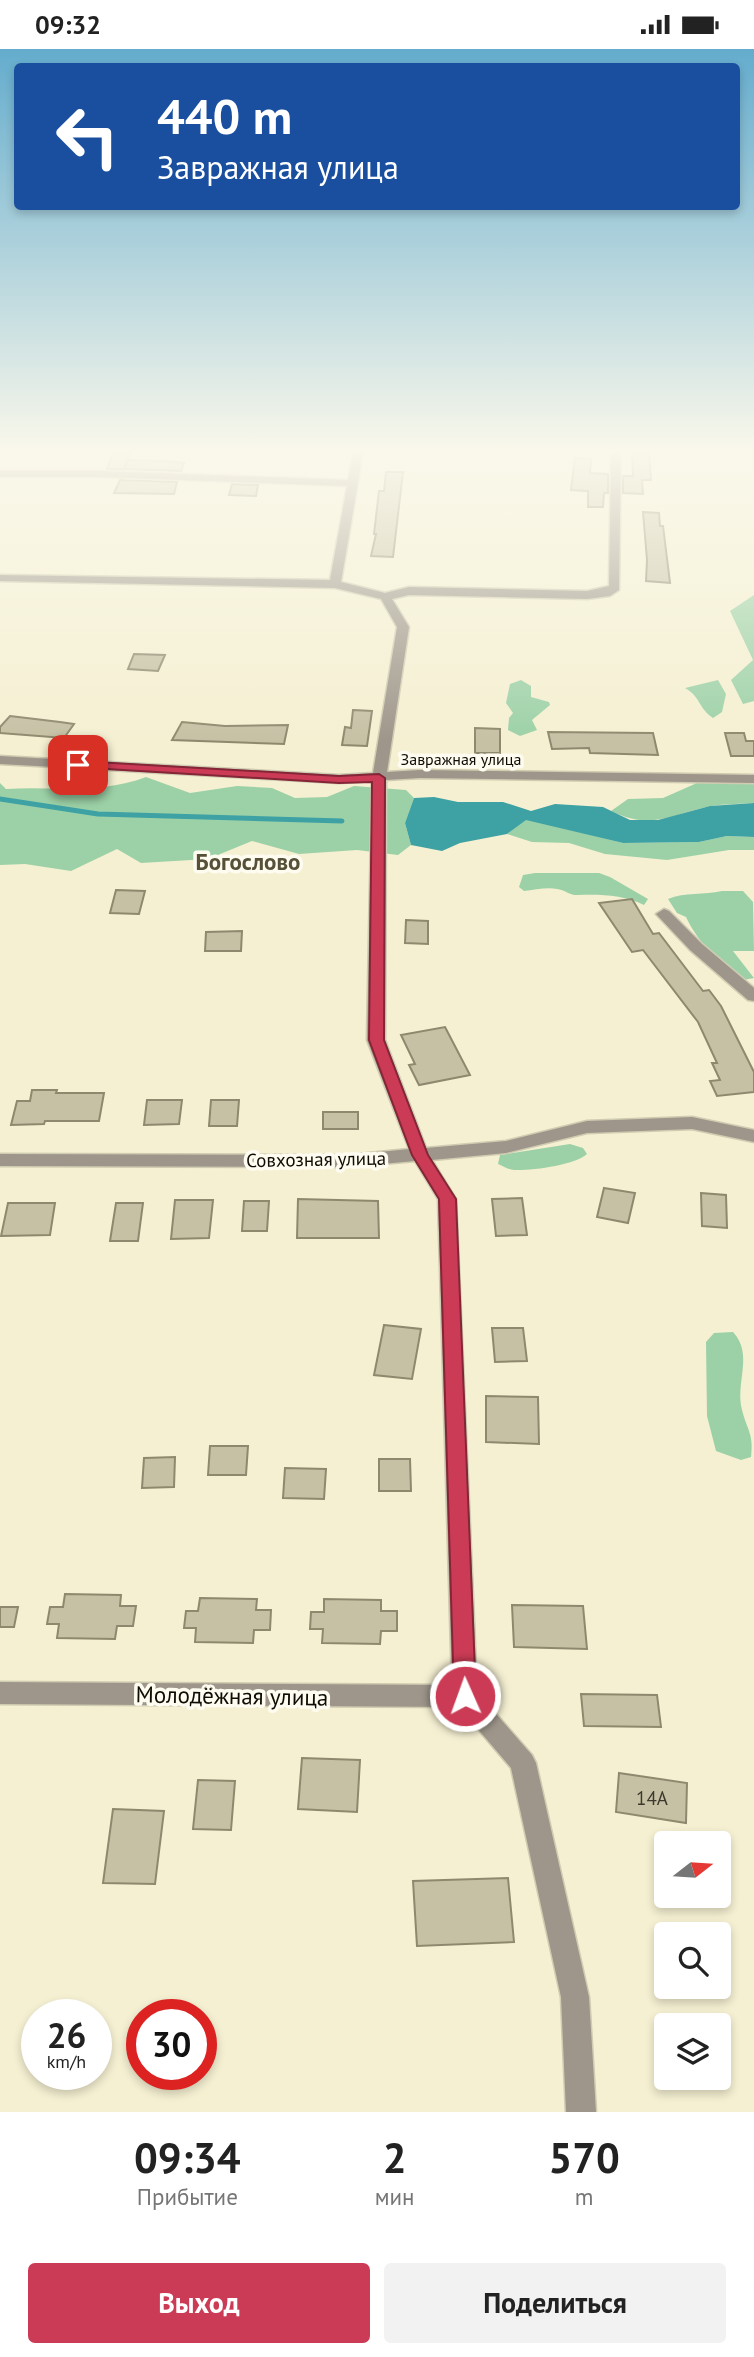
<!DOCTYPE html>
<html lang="ru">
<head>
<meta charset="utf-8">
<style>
  body { margin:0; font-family:"PT Sans",sans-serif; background:#f2f2f2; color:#222; height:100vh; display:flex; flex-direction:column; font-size:26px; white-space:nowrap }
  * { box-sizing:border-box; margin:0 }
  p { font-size:23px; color:#767676 }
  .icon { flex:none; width:38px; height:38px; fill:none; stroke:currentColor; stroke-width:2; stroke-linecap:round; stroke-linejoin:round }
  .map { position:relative; height:2063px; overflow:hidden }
  .side { display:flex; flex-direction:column; background:#fff; flex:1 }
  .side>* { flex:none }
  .top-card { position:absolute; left:14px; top:14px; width:726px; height:147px; border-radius:7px; box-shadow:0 4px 10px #0003; background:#1a4fa0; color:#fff; overflow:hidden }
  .needle { width:46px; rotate:73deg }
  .fabs { position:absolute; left:654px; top:1782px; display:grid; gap:14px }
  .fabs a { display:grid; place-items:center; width:77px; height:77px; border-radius:7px; background:#fff; box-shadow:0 4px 10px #0003; font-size:35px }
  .speed { position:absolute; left:21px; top:1950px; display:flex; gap:14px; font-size:35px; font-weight:700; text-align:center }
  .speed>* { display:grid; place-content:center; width:91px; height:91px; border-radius:50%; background:#fff; box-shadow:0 4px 10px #0003; line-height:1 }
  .speed small { font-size:18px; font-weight:400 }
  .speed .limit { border:10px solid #d22; background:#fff; color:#111 }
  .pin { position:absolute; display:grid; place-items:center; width:60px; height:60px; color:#fff; margin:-30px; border-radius:14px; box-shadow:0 4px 10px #0006 }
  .me { position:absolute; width:77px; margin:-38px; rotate:358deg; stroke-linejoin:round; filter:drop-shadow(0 0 5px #0008) }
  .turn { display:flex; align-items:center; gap:24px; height:147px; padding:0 28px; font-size:32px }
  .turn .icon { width:91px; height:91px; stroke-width:2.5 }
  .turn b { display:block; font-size:49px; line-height:60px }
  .eta { display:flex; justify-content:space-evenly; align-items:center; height:119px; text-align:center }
  .eta b { font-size:42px; font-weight:700; line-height:49px }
  .cta { display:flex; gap:14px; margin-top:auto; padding:14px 28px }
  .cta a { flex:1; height:80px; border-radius:7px; background:#cb3b55; color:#fff; font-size:28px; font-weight:700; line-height:80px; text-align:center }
  .cta a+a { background:#f2f2f2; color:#222 }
  .status { display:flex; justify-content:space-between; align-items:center; height:49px; padding:0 35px; background:#fff; direction:ltr }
  .status svg { height:19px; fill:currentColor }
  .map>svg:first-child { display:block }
</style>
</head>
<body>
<div class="status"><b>09:32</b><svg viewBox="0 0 49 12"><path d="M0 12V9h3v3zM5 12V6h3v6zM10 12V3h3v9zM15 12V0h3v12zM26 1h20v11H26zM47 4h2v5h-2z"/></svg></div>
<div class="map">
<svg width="754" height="2063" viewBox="0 0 754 2063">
  <rect width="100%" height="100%" fill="#f5f0d2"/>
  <g fill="#9cd1a7">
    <path d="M754,546V652L743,655L731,631L753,611L730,562Z"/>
    <path d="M521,631L531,637V648L549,653L550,656L532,671L537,681L520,687L508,681L509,669L513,664L506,654L510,635Z"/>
    <path d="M718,631L726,645L722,663L713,669C698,659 701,648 685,639Z"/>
    <path d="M146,728L190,744L237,737L272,739L295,749L327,748L354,737L406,741L414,749L405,774L411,796L398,806L357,801L299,805L252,792L208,810L141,814L117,800L71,822L25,815L0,816V734L6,740C55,737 98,746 146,728Z"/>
    <path d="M697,734L754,735V754C740,755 725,755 711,757C671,765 652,782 611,762L628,750L663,749Z"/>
    <path d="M526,770L623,794L699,793L727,787L754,788V801H729L667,811L605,805L569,794L532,793L507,785Z"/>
    <path d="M535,824H599L610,828L648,850L644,856C625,846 599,845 578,846C571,847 565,841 557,840C547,838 534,841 524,842L519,838L523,826Z"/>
    <path d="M722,842H743L753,853L754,902H733L754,929L743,931C720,914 698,894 686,868L677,864L668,850C685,843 704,846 722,842Z"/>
    <path d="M570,1095L583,1099L587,1105C576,1116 530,1122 514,1121C509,1121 503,1117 498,1115L500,1106Z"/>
    <path d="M733,1283C754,1306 735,1333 742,1361C747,1381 754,1385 751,1408L741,1411L716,1402L707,1367L706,1293L714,1284Z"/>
  </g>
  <path fill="#3ea1a4" d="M434,748L458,753H503L531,762L555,755L603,758L630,771H658L710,757L754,754V788L727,787L699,793L623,794L526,771L507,785L460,794L442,802L411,796L405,774L414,749Z"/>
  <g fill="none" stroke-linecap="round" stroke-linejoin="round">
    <path stroke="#3ea1a4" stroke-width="5" d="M0,750L98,765L342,772"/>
  </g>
  <g fill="#c6c1a5" stroke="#8e896e" stroke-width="2">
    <path d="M113,404H130L124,420H107Z"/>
    <path d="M632,404H649L651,431H642L643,445L623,444V427H633Z"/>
    <path d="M575,409L591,410L590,424L608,425V444H604L603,458H588V442L571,441Z"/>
    <path d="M128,411L162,412L184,414L181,422L124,420Z"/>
    <path d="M386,423H403L393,508L371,507L376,485H374L379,442H384Z"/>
    <path d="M120,431L177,433L174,445L114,444Z"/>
    <path d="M232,435L258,436L256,447L229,446Z"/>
    <path d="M643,463L659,464L660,477H663L670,534L646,532L647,511Z"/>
    <path d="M134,605L165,606L158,622L128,620Z"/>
    <path d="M353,661L372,662L367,697L342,696L345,678L351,679Z"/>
    <path d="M10,667L60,673L74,675L64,689L0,684V678Z"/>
    <path d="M182,673L225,677L288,676L284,695L172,691Z"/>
    <path d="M475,679L500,680V704H475Z"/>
    <path d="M548,683L653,684L658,706L590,704L589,699L552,700Z"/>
    <path d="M725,684H744L746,692H754V707H731Z"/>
    <path d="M116,841L145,842L139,865L110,864Z"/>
    <path d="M632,850L653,885L659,884L703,942L709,941L721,957L754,1023V1043L717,1047L710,1032L720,1031L712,1014H717L698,973L643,901L632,903L599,854Z"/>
    <path d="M406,871L428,872V895L405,894Z"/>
    <path d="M242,882L241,902H205L206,883Z"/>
    <path d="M445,978L470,1026L419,1036L409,1016L415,1015L401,986Z"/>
    <path d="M32,1041H57L56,1044H104L99,1072H45L44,1075L11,1076L17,1052H30Z"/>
    <path d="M147,1051H182L179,1075L144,1076Z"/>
    <path d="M211,1051H239L237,1077H209Z"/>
    <rect x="323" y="1063" width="35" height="17"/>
    <path d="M604,1139L635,1144L628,1174L597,1168Z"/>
    <path d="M701,1144L726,1146L727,1179L702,1177Z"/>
    <path d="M522,1149L527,1186L496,1187L492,1150Z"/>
    <path d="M298,1150L378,1152L379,1189H297Z"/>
    <path d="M175,1151H213L209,1189L171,1190Z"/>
    <path d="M244,1152H269L267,1182H242Z"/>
    <path d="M8,1154H55L50,1186L1,1187Z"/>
    <path d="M116,1154H143L138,1192H110Z"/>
    <path d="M384,1276L421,1280L412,1330L374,1326Z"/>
    <path d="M492,1279H523L527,1312L495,1313Z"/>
    <path d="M486,1347L538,1348L539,1395L486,1393Z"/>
    <path d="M210,1397H248L246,1426H208Z"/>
    <path d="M175,1408L174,1438L142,1439L144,1409Z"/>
    <path d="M379,1410H410L411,1442H379Z"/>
    <path d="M285,1419L326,1420L324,1450L283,1449Z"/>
    <path d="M65,1545L121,1546L120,1557H136L133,1577H117L115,1590L57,1589L59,1575H47L50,1558H63Z"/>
    <path d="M200,1549L257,1550L256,1561H271L270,1581H254L253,1594L195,1593L196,1579H184L186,1562H198Z"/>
    <path d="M324,1550L381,1551V1562H397V1582H381L380,1595L322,1594L323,1580H310L311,1563H324Z"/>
    <path d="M512,1556L583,1557L587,1600L514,1598Z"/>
    <path d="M0,1558H18L14,1578H0Z"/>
    <path d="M581,1645L657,1646L661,1678L584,1677Z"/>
    <path d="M302,1709L360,1711L357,1763L298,1760Z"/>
    <path d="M619,1724L687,1734L686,1774L616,1763Z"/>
    <path d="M198,1731L235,1732L231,1781L193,1780Z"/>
    <path d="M113,1760L164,1762L155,1835L103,1834Z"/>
    <path d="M508,1829L514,1893L417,1897L413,1832Z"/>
  </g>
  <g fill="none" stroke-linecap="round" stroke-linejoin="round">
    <g stroke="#d0ccb1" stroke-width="3">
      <g id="minor">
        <path d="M353,404H363L341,533L385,544L409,538L587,542L609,537L611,404H621L619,541L610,547L587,550L409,546L392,550L409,578L387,723L420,721L754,726V734L420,729L386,731L385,991L426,1099L506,1092L587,1072L692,1068L754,1081V1093L692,1080L587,1084L506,1104L432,1111L456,1150L477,1643L532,1706L536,1714L589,1948L596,2063H566L561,1948L511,1719L459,1658L0,1655V1633L452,1636L438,1150L415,1112L349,1118L0,1117V1105L349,1106L409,1100L367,991L372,732L339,734L0,715V707L339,726L373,724L397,578L381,550L335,539L0,532V526L330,531L347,437L102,428H0V422H102L348,431Z"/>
        <path d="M664,860L669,862L702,895L754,939V952L748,951L690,901L656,865Z"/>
      </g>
    </g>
    <use href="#minor" fill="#9e968b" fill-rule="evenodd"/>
  </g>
  <linearGradient id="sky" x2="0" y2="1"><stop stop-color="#64accd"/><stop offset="0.58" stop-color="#faf8eb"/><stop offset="1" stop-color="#faf8eb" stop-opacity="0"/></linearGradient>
  <rect width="754" height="693" fill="url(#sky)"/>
  <path fill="#cb3b55" stroke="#842637" stroke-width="2" d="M78,712L339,727L379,725L385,729L384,991L428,1106L456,1150L476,1647L473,1655L465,1658L457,1655L454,1647L439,1150L412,1106L369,991L372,733L339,734L74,718V713Z"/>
  <g text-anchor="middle" stroke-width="7" stroke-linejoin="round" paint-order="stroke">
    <g font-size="16" fill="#0e0c04" stroke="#fefcf0">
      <text x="461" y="716">Завражная улица</text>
    </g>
    <g font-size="19" fill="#0e0c04" stroke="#fefcf0">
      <text transform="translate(316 1110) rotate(-1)" y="7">Совхозная улица</text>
    </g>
    <g font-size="19" fill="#3c392c">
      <text x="652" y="1756">14А</text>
    </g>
    <g font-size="23" font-weight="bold" fill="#555037" stroke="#fefcf0">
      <text x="248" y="821">Богослово</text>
    </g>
    <g font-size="23" fill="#0e0c04" stroke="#fefcf0">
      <text transform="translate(232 1647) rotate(1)" y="8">Молодёжная улица</text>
    </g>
  </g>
</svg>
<div class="fabs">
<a><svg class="needle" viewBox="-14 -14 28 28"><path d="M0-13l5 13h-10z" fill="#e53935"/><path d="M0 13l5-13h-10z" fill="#767676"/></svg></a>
<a><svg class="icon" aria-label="search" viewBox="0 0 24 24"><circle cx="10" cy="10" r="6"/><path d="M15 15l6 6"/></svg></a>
<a><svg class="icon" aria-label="layers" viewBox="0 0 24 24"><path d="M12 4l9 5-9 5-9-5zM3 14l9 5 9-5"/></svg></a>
</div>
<div class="speed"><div>26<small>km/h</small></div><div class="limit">30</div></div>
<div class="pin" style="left:78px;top:716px;background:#d93025"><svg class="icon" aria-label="arrive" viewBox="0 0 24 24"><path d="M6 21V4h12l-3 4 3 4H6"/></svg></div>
<svg class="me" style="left:465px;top:1647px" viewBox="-20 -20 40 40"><circle r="17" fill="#cb3b55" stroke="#fff" stroke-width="3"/><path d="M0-11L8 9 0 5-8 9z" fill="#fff"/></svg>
<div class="top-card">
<div class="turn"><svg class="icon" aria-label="left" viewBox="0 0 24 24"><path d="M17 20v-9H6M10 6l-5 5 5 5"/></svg><div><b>440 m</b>Завражная улица</div></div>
</div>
</div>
<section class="side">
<div class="eta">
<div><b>09:34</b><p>Прибытие</p></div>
<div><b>2</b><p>мин</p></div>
<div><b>570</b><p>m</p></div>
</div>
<div class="cta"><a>Выход</a><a>Поделиться</a></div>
</section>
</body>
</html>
